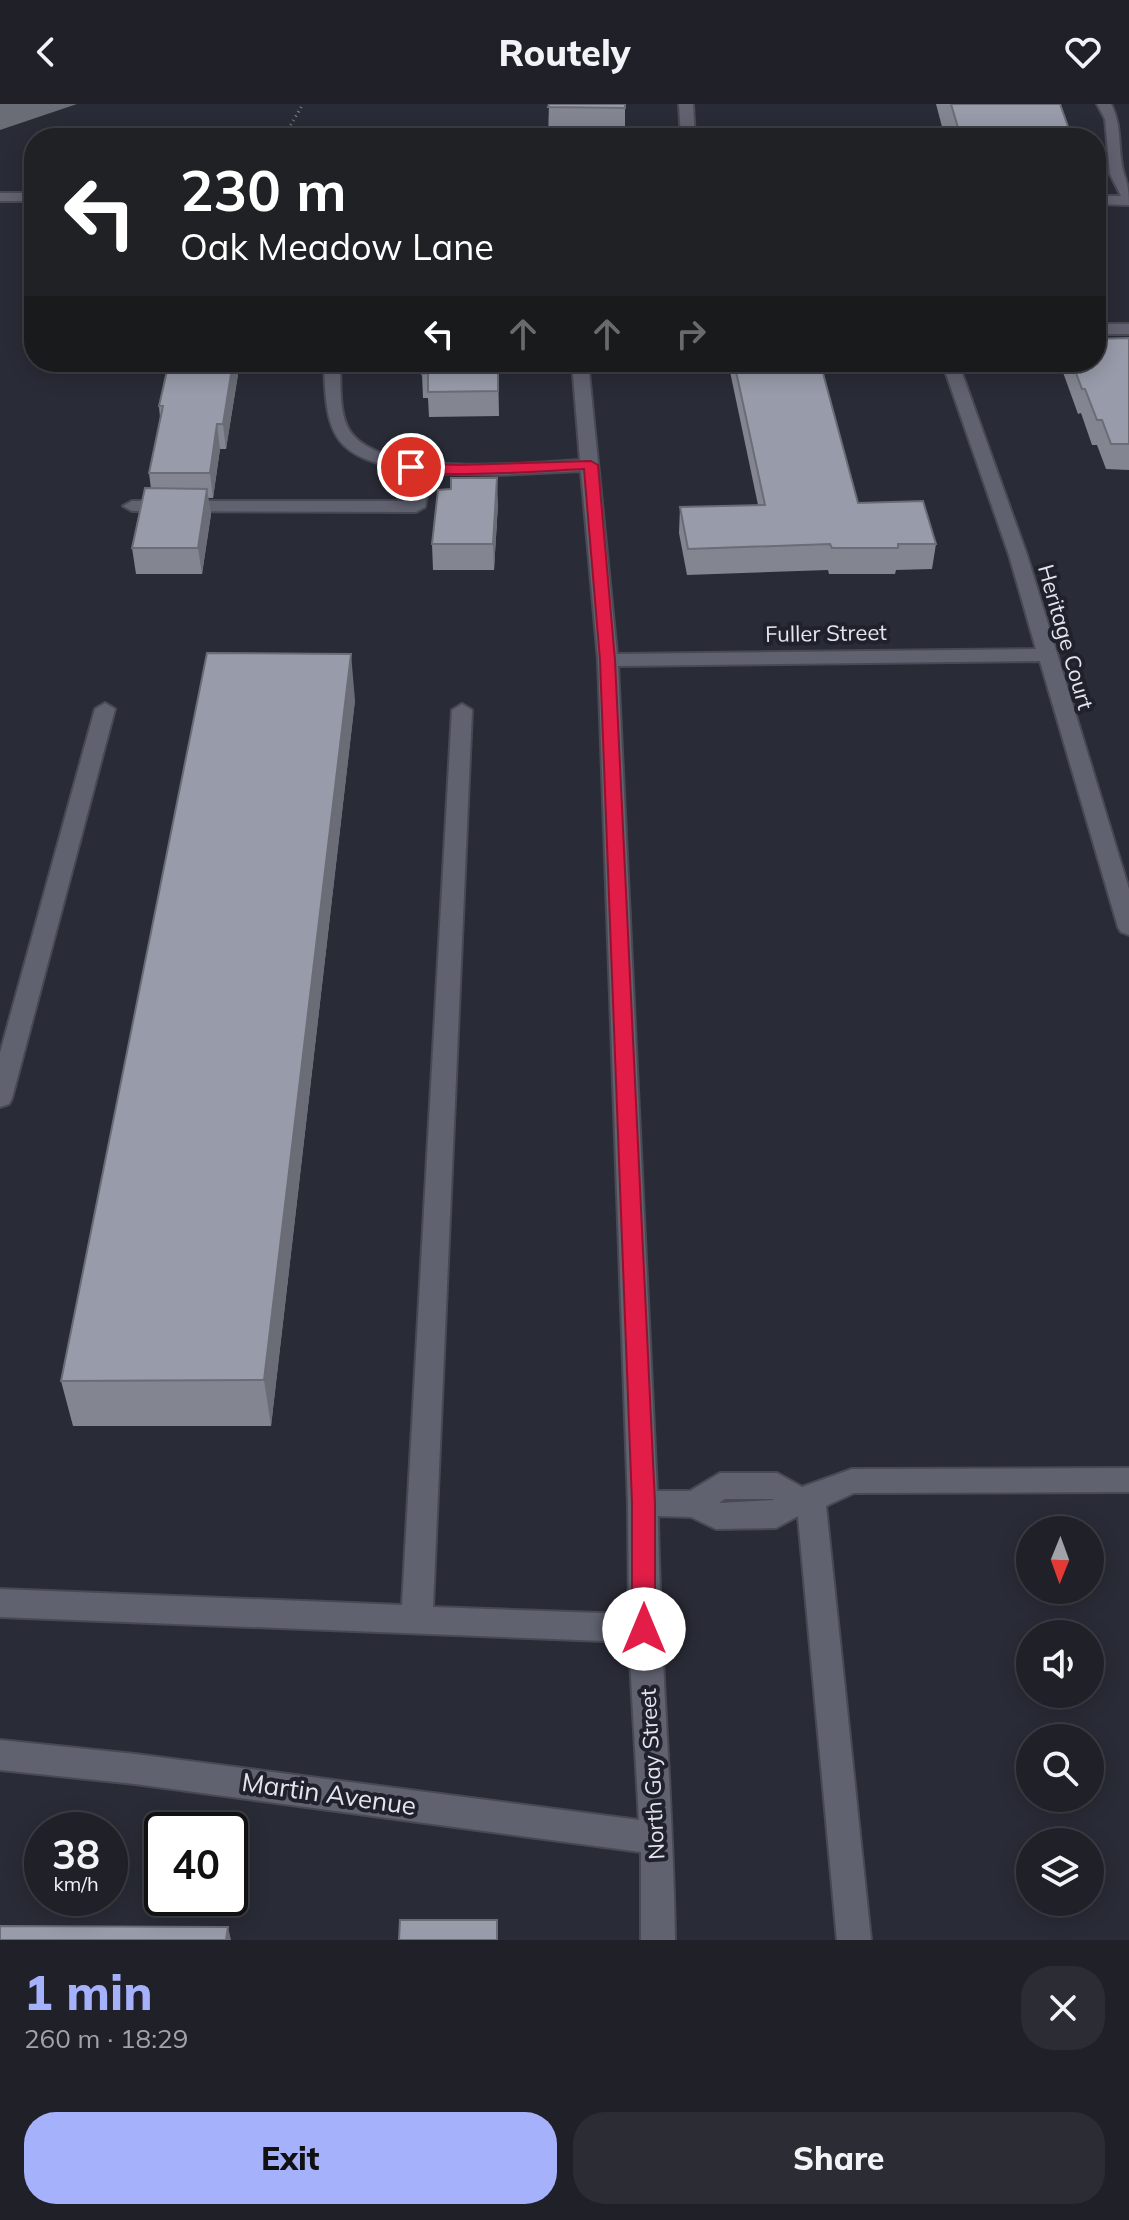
<!DOCTYPE html>
<html lang="en">
<head>
<meta charset="utf-8">
<style>
  body { margin:0; font-family:Mulish,sans-serif; background:#2c2d34; color:#f1f3f6; height:100vh; display:flex; flex-direction:column; font-size:30px; white-space:nowrap }
  * { box-sizing:border-box; margin:0 }
  p { font-size:26px; color:#a1a3a8 }
  .icon { flex:none; width:44px; height:44px; fill:none; stroke:currentColor; stroke-width:2; stroke-linecap:round; stroke-linejoin:round }
  .map { position:relative; height:1836px; overflow:hidden }
  .sheet { display:flex; flex-direction:column; background:#1f2028; flex:1 }
  .sheet>* { flex:none }
  .hud { position:absolute; left:24px; top:24px; width:1082px; height:244px; border-radius:32px; box-shadow:0 4px 20px #0003,0 0 0 2px #3c3e45; background:#202124; color:#fff; overflow:hidden }
  .needle { width:52px; rotate:181deg }
  .buttons { position:absolute; left:1016px; top:1412px; display:grid; gap:16px }
  .buttons a { display:grid; place-items:center; width:88px; height:88px; border-radius:50%; background:#1f2028; box-shadow:0 4px 20px #0003,0 0 0 2px #3c3e45; font-size:40px }
  .speed { position:absolute; left:24px; top:1708px; display:flex; gap:16px; font-size:40px; font-weight:700; text-align:center }
  .speed>* { display:grid; place-content:center; width:104px; height:104px; border-radius:50%; background:#1f2028; box-shadow:0 4px 20px #0003,0 0 0 2px #3c3e45; line-height:1 }
  .speed small { font-size:20px; font-weight:400 }
  .speed .limit { border:4px solid #111; border-radius:12px; background:#fff; color:#111 }
  .pin { position:absolute; display:grid; place-items:center; width:68px; height:68px; color:#fff; margin:-34px; border:4px solid #fff; border-radius:50%; box-shadow:0 2px 8px #0007 }
  .me { position:absolute; width:88px; margin:-44px; rotate:0deg; stroke-linejoin:round; filter:drop-shadow(0 0 6px #0008) }
  .turn { display:flex; align-items:center; gap:28px; height:168px; padding:0 24px; font-size:36px }
  .turn .icon { width:104px; height:104px; stroke-width:2.5 }
  .turn b { display:block; font-size:56px; line-height:68px }
  .lanes { display:flex; align-items:center; height:76px; padding:0 24px; background:#0003; justify-content:center; gap:40px; direction:ltr }
  .lanes .off { opacity:.35 }
  .round { display:grid; place-items:center; flex:none; width:84px; height:84px; border-radius:32px; background:#2c2d34 }
  .summary { display:flex; align-items:center; justify-content:space-between; height:136px; padding:0 24px }
  h1 { font-size:48px; font-weight:800; line-height:60px; color:#a6b1fc }
  .button { display:flex; gap:16px; margin-top:auto; padding:16px 24px }
  .button a { flex:1; height:92px; border-radius:32px; background:#a6b1fc; color:#111; font-size:32px; font-weight:800; line-height:92px; text-align:center }
  .button a+a { background:#2c2d34; color:#f1f3f6 }
  header { display:flex; justify-content:space-between; align-items:center; height:104px; padding:0 24px; background:#1f2028; font-size:36px; font-weight:800 }
  .map>svg:first-child { display:block }
</style>
</head>
<body>
<header><svg class="icon" aria-label="back" viewBox="0 0 24 24"><path d="M15 5l-7 7 7 7"/></svg>Routely<svg class="icon" aria-label="heart" viewBox="0 0 24 24"><path d="M12 20l-8-8c-3-5 5-10 8-4 3-6 11-1 8 4z"/></svg></header>
<div class="map">
<svg width="1129" height="1836" viewBox="0 0 1129 1836">
  <rect width="100%" height="100%" fill="#292b36"/>
  <g fill="none" stroke-linecap="round" stroke-linejoin="round">
    <g stroke="#484953" stroke-width="4">
      <g id="minor">
        <path d="M679,0H693L695,34H681Z"/>
        <path d="M1097,0H1111C1123,23 1117,46 1124,70C1128,81 1129,89 1129,101L1096,100V92H1121L1110,70L1105,15Z"/>
        <rect x="0" y="89" width="34" height="8"/>
        <rect x="1096" y="220" width="33" height="10"/>
        <path d="M324,258H340C341,280 338,313 352,330C387,374 528,359 580,356L572,258H588L617,550L1036,545L1009,451L942,258H958L1027,451L1129,785V831L1121,828L1118,823L1040,557L618,562L657,1387H690L720,1369H777L802,1383L852,1365L1129,1364V1388L854,1389L826,1402L871,1836H837L798,1412L776,1424L716,1425L691,1413L658,1412C660,1554 673,1694 675,1836H641V1748L135,1680L0,1666V1636L135,1650L639,1716L629,1538L0,1513V1485L402,1501L452,606L462,600L472,606L433,1503L629,1510L628,1399L598,556L581,367L497,371L431,369L425,403L416,408L132,407L123,402L132,397H408L413,367C334,353 326,336 324,258ZM725,1395H772L774,1396L719,1399Z"/>
        <path d="M105,599L115,605L12,994L9,1000L0,1003V949L95,605Z"/>
      </g>
    </g>
    <path stroke="#81838c" stroke-width="3" stroke-dasharray="1 4" stroke-linecap="butt" d="M283,34L303,0"/>
    <use href="#minor" fill="#606270" fill-rule="evenodd"/>
  </g>
  <g fill="#838591">
    <path d="M549,0H625V34H548Z"/>
    <path d="M936,0H1060L1070,28L1069,34H945Z"/>
    <path d="M1129,234V366L1106,365L1097,341H1092L1081,309L1078,310L1060,260V258H1096Z"/>
    <path d="M240,258L226,345H220L213,394H208L211,410L202,470H136L132,444L151,385L149,369L160,314L159,302Z"/>
    <path d="M498,258L499,312L429,313L428,294H423L422,270Z"/>
    <path d="M728,258H820L858,399L936,440L932,465L896,466L895,470H829L828,466L687,471L679,429L680,403L758,401Z"/>
    <path d="M498,400L494,466H433L432,440Z"/>
    <path d="M355,596L271,1322H73L61,1277Z"/>
  </g>
  <g fill="#6a6c76">
    <path d="M0,0H77L0,26Z"/>
    <path d="M233,258H240L226,345L223,320Z"/>
    <path d="M217,320L220,345L213,394L210,369Z"/>
    <path d="M497,374L498,400L494,466L493,440Z"/>
    <path d="M207,385L211,410L202,470L198,444Z"/>
    <path d="M351,550L355,596L271,1322L264,1276Z"/>
    <path d="M228,1823L231,1836H226Z"/>
  </g>
  <g fill="#989ba9" stroke="#6a6c76" stroke-width="2">
    <path d="M549,0H625V4L548,3Z"/>
    <path d="M951,0H1060L1070,28L959,27Z"/>
    <path d="M1129,234V340H1111L1102,316H1097L1085,285H1082L1072,258H1096V235Z"/>
    <path d="M169,258H233L223,320H217L210,369H149L163,302H159Z"/>
    <path d="M422,258H498V287L428,288V269L422,270Z"/>
    <path d="M734,258H820L858,399L923,397L936,440H898V444H832L830,440L688,445L680,403L765,401Z"/>
    <path d="M451,374H497L493,440H432L438,386L451,385Z"/>
    <path d="M145,384L207,385L198,444H132Z"/>
    <path d="M207,549L351,550L264,1276L61,1277Z"/>
    <path d="M400,1816H497V1836H399Z"/>
    <path d="M0,1822L228,1823L226,1836H0Z"/>
  </g>
  <path fill="#e11d48" stroke="#92132f" stroke-width="2" d="M591,357L598,361L615,556L655,1399V1525L652,1533L644,1536L635,1533L632,1525V1399L600,556L584,365C553,366 423,377 404,363L411,359L457,361Z"/>
  <g text-anchor="middle" stroke-width="8" stroke-linejoin="round" paint-order="stroke">
    <g font-size="22" fill="#e3e4ec" stroke="#1f212c">
      <text transform="translate(826 529) rotate(-1)" y="8">Fuller Street</text>
      <text transform="translate(1066 533) rotate(74)" y="8">Heritage Court</text>
      <text transform="translate(652 1670) rotate(-93)" y="8">North Gay Street</text>
    </g>
    <g font-size="26" fill="#e3e4ec" stroke="#1f212c">
      <text transform="translate(329 1690) rotate(8)" y="9">Martin Avenue</text>
    </g>
  </g>
</svg>
<div class="buttons">
<a><svg class="needle" viewBox="-14 -14 28 28"><path d="M0-13l5 13h-10z" fill="#e53935"/><path d="M0 13l5-13h-10z" fill="#a1a3a8"/></svg></a>
<a><svg class="icon" aria-label="sound" viewBox="0 0 24 24"><path d="M4 9h4l5-4v14l-5-4H4zM17 9q2 3 0 6"/></svg></a>
<a><svg class="icon" aria-label="search" viewBox="0 0 24 24"><circle cx="10" cy="10" r="6"/><path d="M15 15l6 6"/></svg></a>
<a><svg class="icon" aria-label="layers" viewBox="0 0 24 24"><path d="M12 4l9 5-9 5-9-5zM3 14l9 5 9-5"/></svg></a>
</div>
<div class="speed"><div>38<small>km/h</small></div><div class="limit">40</div></div>
<div class="pin" style="left:411px;top:363px;background:#d93025"><svg class="icon" aria-label="arrive" viewBox="0 0 24 24"><path d="M6 21V4h12l-3 4 3 4H6"/></svg></div>
<svg class="me" style="left:644px;top:1525px" viewBox="-20 -20 40 40"><circle r="19" fill="#fff"/><path d="M0-13L10 11 0 6-10 11z" fill="#e11d48"/></svg>
<div class="hud">
<div class="turn"><svg class="icon" aria-label="left" viewBox="0 0 24 24"><path d="M17 20v-9H6M10 6l-5 5 5 5"/></svg><div><b>230 m</b>Oak Meadow Lane</div></div>
<div class="lanes"><svg class="icon" aria-label="left" viewBox="0 0 24 24"><path d="M17 20v-9H6M10 6l-5 5 5 5"/></svg><svg class="icon off" aria-label="ahead" viewBox="0 0 24 24"><path d="M12 20V5M6 11l6-6 6 6"/></svg><svg class="icon off" aria-label="ahead" viewBox="0 0 24 24"><path d="M12 20V5M6 11l6-6 6 6"/></svg><svg class="icon off" aria-label="right" viewBox="0 0 24 24"><path d="M7 20v-9h11M14 6l5 5-5 5"/></svg></div>
</div>
</div>
<section class="sheet">
<div class="summary"><div><h1>1 min</h1><p>260 m · 18:29</p></div><a class="round"><svg class="icon" aria-label="close" viewBox="0 0 24 24"><path d="M6 6l12 12M18 6L6 18"/></svg></a></div>
<div class="button"><a>Exit</a><a>Share</a></div>
</section>
</body>
</html>
